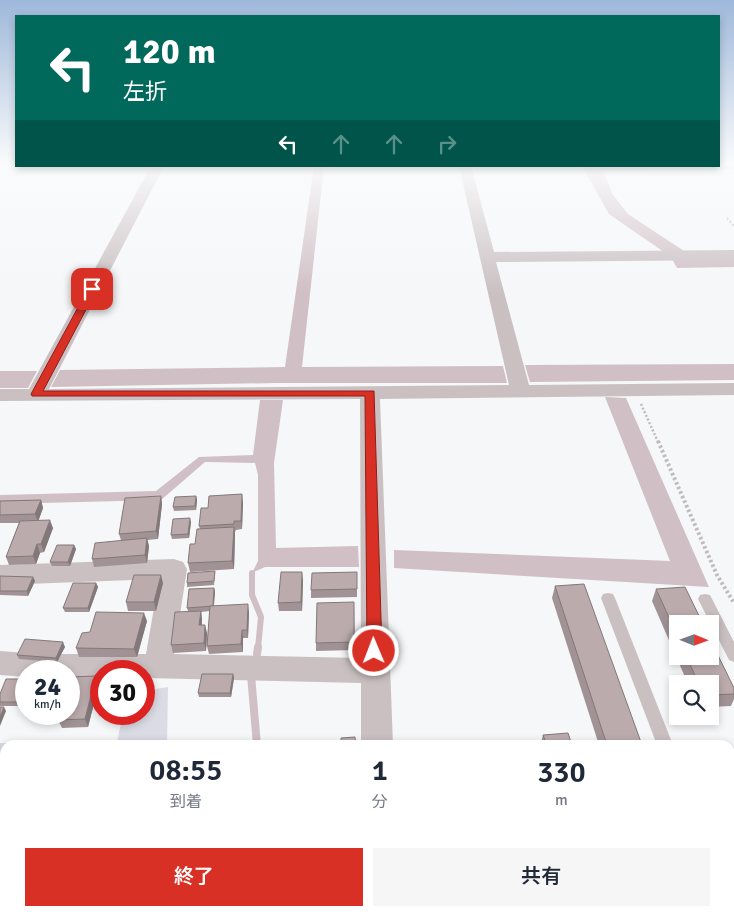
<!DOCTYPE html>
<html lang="ja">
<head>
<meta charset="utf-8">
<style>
  body { margin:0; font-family:Signika,"Noto Sans JP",sans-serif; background:#f6f6f7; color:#1f2937; height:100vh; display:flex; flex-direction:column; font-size:19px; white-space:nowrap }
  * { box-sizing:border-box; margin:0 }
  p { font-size:16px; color:#747a83 }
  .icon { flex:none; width:28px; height:28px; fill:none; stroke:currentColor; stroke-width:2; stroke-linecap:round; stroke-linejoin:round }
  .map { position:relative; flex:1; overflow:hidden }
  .details { position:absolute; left:0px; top:740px; width:735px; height:176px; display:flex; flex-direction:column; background:#fff; border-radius:15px 15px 0 0; box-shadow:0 2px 8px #0003 }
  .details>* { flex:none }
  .hud { position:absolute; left:15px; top:15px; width:705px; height:152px; border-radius:0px; box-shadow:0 2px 8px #0003; background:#00695c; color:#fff; overflow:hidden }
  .needle { width:32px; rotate:91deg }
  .fabs { position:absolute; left:669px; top:615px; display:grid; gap:10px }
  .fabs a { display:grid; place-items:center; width:50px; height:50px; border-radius:0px; background:#fff; box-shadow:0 2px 8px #0003; font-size:25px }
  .speed { position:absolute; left:15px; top:660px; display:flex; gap:10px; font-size:25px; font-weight:700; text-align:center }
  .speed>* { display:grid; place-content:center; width:65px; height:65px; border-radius:50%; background:#fff; box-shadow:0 2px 8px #0003; line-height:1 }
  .speed small { font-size:12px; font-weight:400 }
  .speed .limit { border:8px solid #d22; background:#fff; color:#111 }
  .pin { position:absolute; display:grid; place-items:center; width:42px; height:42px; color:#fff; margin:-21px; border-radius:10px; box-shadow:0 2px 8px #0006 }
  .me { position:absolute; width:55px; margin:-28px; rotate:359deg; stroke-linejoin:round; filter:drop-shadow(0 0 4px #0008) }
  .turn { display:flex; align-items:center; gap:18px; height:105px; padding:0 25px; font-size:22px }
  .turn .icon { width:65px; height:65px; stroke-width:2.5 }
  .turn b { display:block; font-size:35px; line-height:42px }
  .lanes { display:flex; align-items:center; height:48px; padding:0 25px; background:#0003; justify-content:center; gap:25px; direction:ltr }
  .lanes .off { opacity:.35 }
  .eta { display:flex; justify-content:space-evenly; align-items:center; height:85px; text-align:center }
  .eta b { font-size:30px; font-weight:600; line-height:35px }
  .cta { display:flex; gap:10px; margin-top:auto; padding:10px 25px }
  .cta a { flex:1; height:58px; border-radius:0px; background:#d93025; color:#fff; font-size:20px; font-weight:600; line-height:58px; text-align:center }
  .cta a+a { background:#f6f6f7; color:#1f2937 }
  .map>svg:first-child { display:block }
</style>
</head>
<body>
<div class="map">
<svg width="734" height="916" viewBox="0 0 734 916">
  <rect width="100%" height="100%" fill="#f5f7f8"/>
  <g fill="#dbdbe5">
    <path d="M168,687L167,745H5V803H0V743L117,742L123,714H144V691Z"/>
    <path d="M452,911H581L593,916H460Z"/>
  </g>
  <g fill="#d0bfc4">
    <path d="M719,165H734V169L603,171L613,195L628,214L684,251L664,252L609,214L582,166Z"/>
    <path d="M314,166H324L302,367L503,366L507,383H275L51,387L60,370L285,367Z"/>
    <path d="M672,259H734V267L677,268Z"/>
    <path d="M734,364V380L530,382L525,365Z"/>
    <path d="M0,371H37L28,388H0Z"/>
    <path d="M605,397L626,398L709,587L394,568V550L670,561Z"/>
    <path d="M260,400H283L274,463L276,548L358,546L359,567H265L252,573L258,561V475L255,463L205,462L161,500L0,504V495L156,491L199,457L253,455Z"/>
  </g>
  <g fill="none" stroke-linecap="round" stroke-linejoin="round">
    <path stroke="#d0bfc4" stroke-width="6" d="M252,573V595L261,617L258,648"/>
    <g stroke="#d0bfc4" stroke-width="8">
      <path d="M257,654L258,647"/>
      <path d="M251,675L257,745"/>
    </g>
    <g fill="#d0bfc4" fill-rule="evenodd">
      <rect x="0" y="798" width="5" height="30"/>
      <path d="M590,911H635L637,916H592Z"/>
    </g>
    <g stroke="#c1b5b7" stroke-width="1">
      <path id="secondary" d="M652,911H708L710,916H654Z"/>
    </g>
    <path stroke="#c2bbbc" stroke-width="2" stroke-dasharray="2 2" stroke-linecap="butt" d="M727,218L734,226"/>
    <path stroke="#c2bbbc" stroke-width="2.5" stroke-dasharray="2 2" stroke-linecap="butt" d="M641,404L658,442"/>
    <path stroke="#c2bbbc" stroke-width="4" stroke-dasharray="2.5 2.5" stroke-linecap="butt" d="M658,441L717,575L734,603"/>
    <path stroke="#c2bbbc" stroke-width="4.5" stroke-dasharray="4 4" stroke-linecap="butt" d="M395,911V916"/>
    <g fill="#cac0c2" fill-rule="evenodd">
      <path d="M608,593L613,594L615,598L673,745H657L601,598L603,594Z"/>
      <path d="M705,594L710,595L734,642V662L729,660L698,599L700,595Z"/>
      <rect x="730" y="751" width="4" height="16"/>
      <path d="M730,825L734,827V853L730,851Z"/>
    </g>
    <path fill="#cac0c2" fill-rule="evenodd" d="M151,166H164L49,389L509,385L459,166H471L494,252L734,250V260L496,262L529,385L734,383V395L380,399L393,745H361V683L144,678V671H101V678H69V671H26V677L0,675V651L40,654H146L159,579L0,585V565L174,559L183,562L187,569L174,654L361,658L360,399L0,401V389H29Z"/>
    <use href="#secondary" fill="#fff" fill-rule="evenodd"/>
  </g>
  <g fill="#a19395">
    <path d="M161,496L162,504L158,539L147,540L149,546L147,563L94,567L92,559L121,540L119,534Z"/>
    <path d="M196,496L197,500L196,510L174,511L173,507Z"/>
    <path d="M41,500L43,508L38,521L53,528L44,552L40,553L36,564L9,565L6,557L19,523H0V501Z"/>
    <path d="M243,502L242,529L236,530L235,532L234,569L190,572L188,563L195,544L200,529L199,526L208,508Z"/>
    <path d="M191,522L189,538L172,539L171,535Z"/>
    <path d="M74,545L76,549L70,566H52L50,562Z"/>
    <path d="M215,571V575L214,585L187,587V583Z"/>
    <path d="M357,572V597L311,598V590Z"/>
    <path d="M0,576L33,577L35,581L28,596L0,595Z"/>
    <path d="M303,580L302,611H279L278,603Z"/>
    <path d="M96,583L98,587L89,612H65L63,608Z"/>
    <path d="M163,583L156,611H128L126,602Z"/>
    <path d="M555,586L642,745H599L552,598Z"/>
    <path d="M214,588L215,592L214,606L249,612L248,638H243V652L209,654L207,646L210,611L201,612L202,619V625L207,633L206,651L173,653L171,645L188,611L187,608Z"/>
    <path d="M656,589L678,624V656H710L734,688V699L731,706L710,707V684H688L652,601Z"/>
    <path d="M354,602L355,650L316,651V643Z"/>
    <path d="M147,621L137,657H79L76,648Z"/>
    <path d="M65,647L57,662L19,659L17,655Z"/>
    <path d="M233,674L234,678L231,697H199L198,693Z"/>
    <path d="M26,679V706H0V694Z"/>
    <path d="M99,684L88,727L62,728L58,720Z"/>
    <path d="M543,735L572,745L541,743Z"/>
  </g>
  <g fill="#837879">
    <path d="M242,494L243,502L242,529L241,521Z"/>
    <path d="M161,496L162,504L158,539L156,531Z"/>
    <path d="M196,496L197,500L196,510L195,506Z"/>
    <path d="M41,500L43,508L38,522L35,514Z"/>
    <path d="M190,518L191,522L189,538L188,534Z"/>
    <path d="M50,520L53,528L44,552L41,544Z"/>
    <path d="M234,527L235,535L234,569L232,561Z"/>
    <path d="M147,538L149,546L147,563L145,555Z"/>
    <path d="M37,544L40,553L36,564L33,556Z"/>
    <path d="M74,545L76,549L70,566L68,562Z"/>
    <path d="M302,572L303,580L302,611L301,602Z"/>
    <path d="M161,575L163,583L156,611L154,602Z"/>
    <path d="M33,577L35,581L28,596L27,591Z"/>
    <path d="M96,583L98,587L89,612L88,608Z"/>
    <path d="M214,588L215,592L213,611V607Z"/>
    <path d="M248,604L249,612L248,638L247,630Z"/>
    <path d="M201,611L202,619L201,634L199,625Z"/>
    <path d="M144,613L147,621L137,657L134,649Z"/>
    <path d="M205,625L207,633L206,651L204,643Z"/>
    <path d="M242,630L243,638V652L241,644Z"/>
    <path d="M63,642L65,647L57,662L56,658Z"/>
    <path d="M233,674L234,678L231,697L230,693Z"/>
    <path d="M96,676L99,684L88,727L85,719Z"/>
    <path d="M4,707L6,711L0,726V717Z"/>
  </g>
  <g fill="#bbabad" stroke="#837879">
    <path d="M242,494L241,521H234V524L199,526L201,508H208L209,496Z"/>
    <path d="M161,496L156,531L119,534L125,498Z"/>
    <path d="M196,496L195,506L173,507L175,497Z"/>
    <path d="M41,500L35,514L0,515V501Z"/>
    <path d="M190,518L188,534L171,535L173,519Z"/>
    <path d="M50,520L41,544H37L33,556L6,557L20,521Z"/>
    <path d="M234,527L232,561L188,563L190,544H195L197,529Z"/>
    <path d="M147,538L145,555L92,559L95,543Z"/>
    <path d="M57,545H74L68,562H50Z"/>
    <path d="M215,571L214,581L187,583L188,573Z"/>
    <path d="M281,572H302L301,602L278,603Z"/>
    <path d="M357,572V589L311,590L312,573Z"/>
    <path d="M134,575H161L154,602H126Z"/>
    <path d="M0,576L33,577L27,591H0Z"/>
    <path d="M73,583H96L88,608H63Z"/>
    <path d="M584,584L642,745H607L555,586Z"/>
    <path d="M685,587L703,624H678V637L656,589Z"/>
    <path d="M214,588L213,606L187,608L189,589Z"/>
    <path d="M354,602V642L316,643L317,603Z"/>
    <path d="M248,604L247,630H242L241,644L207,646L210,606Z"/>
    <path d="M201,611L199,625H205L204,643L171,645L175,612Z"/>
    <path d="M96,612L144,613L134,649L76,648L82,633L90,632Z"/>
    <path d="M25,639L63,642L56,658L17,655Z"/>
    <path d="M710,639L734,688V694L710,695V684H699L686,656H710Z"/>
    <path d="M202,674H233L230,693H198Z"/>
    <path d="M96,676L85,719L58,720L60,714H69V681L70,677Z"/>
    <path d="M6,679H26V702H0V694Z"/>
    <path d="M0,707H4L0,717Z"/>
    <path d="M568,733L572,745H526L546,743L543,735Z"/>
    <path d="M355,737L356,745H362H341V738Z"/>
  </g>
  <linearGradient id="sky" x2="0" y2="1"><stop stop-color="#9eb8da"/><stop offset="0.56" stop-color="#fafbfc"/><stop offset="1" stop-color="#fafbfc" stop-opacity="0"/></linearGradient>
  <rect width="734" height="293" fill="url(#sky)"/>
  <path fill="#d93025" stroke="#8d1f18" d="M92,286L97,289L43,391H374L382,651L380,656L374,657L369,656L367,651L365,396H32L31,394L88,289Z"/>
</svg>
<div class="fabs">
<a><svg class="needle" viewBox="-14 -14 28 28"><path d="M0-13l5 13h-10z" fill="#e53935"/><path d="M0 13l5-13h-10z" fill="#747a83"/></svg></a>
<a><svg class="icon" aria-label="search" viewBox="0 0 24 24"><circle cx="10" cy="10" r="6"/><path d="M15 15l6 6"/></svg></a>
</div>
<div class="speed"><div>24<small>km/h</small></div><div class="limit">30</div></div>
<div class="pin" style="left:92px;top:289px;background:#d93025"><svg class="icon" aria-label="arrive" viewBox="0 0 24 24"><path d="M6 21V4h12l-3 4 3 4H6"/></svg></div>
<svg class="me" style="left:374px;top:651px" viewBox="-20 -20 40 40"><circle r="17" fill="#d93025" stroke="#fff" stroke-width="3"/><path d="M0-11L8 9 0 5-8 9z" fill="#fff"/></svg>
<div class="hud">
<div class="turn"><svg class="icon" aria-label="left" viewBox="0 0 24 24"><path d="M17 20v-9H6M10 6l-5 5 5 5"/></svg><div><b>120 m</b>左折</div></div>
<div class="lanes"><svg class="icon" aria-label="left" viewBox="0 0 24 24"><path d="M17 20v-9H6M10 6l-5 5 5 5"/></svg><svg class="icon off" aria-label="ahead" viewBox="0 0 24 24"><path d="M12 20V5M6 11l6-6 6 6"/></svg><svg class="icon off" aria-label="ahead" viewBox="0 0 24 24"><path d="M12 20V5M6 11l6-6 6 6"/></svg><svg class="icon off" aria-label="right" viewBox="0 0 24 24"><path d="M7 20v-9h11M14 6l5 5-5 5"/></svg></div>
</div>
<section class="details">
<div class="eta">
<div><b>08:55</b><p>到着</p></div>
<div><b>1</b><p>分</p></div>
<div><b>330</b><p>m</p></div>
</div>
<div class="cta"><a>終了</a><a>共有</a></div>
</section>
</div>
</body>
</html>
